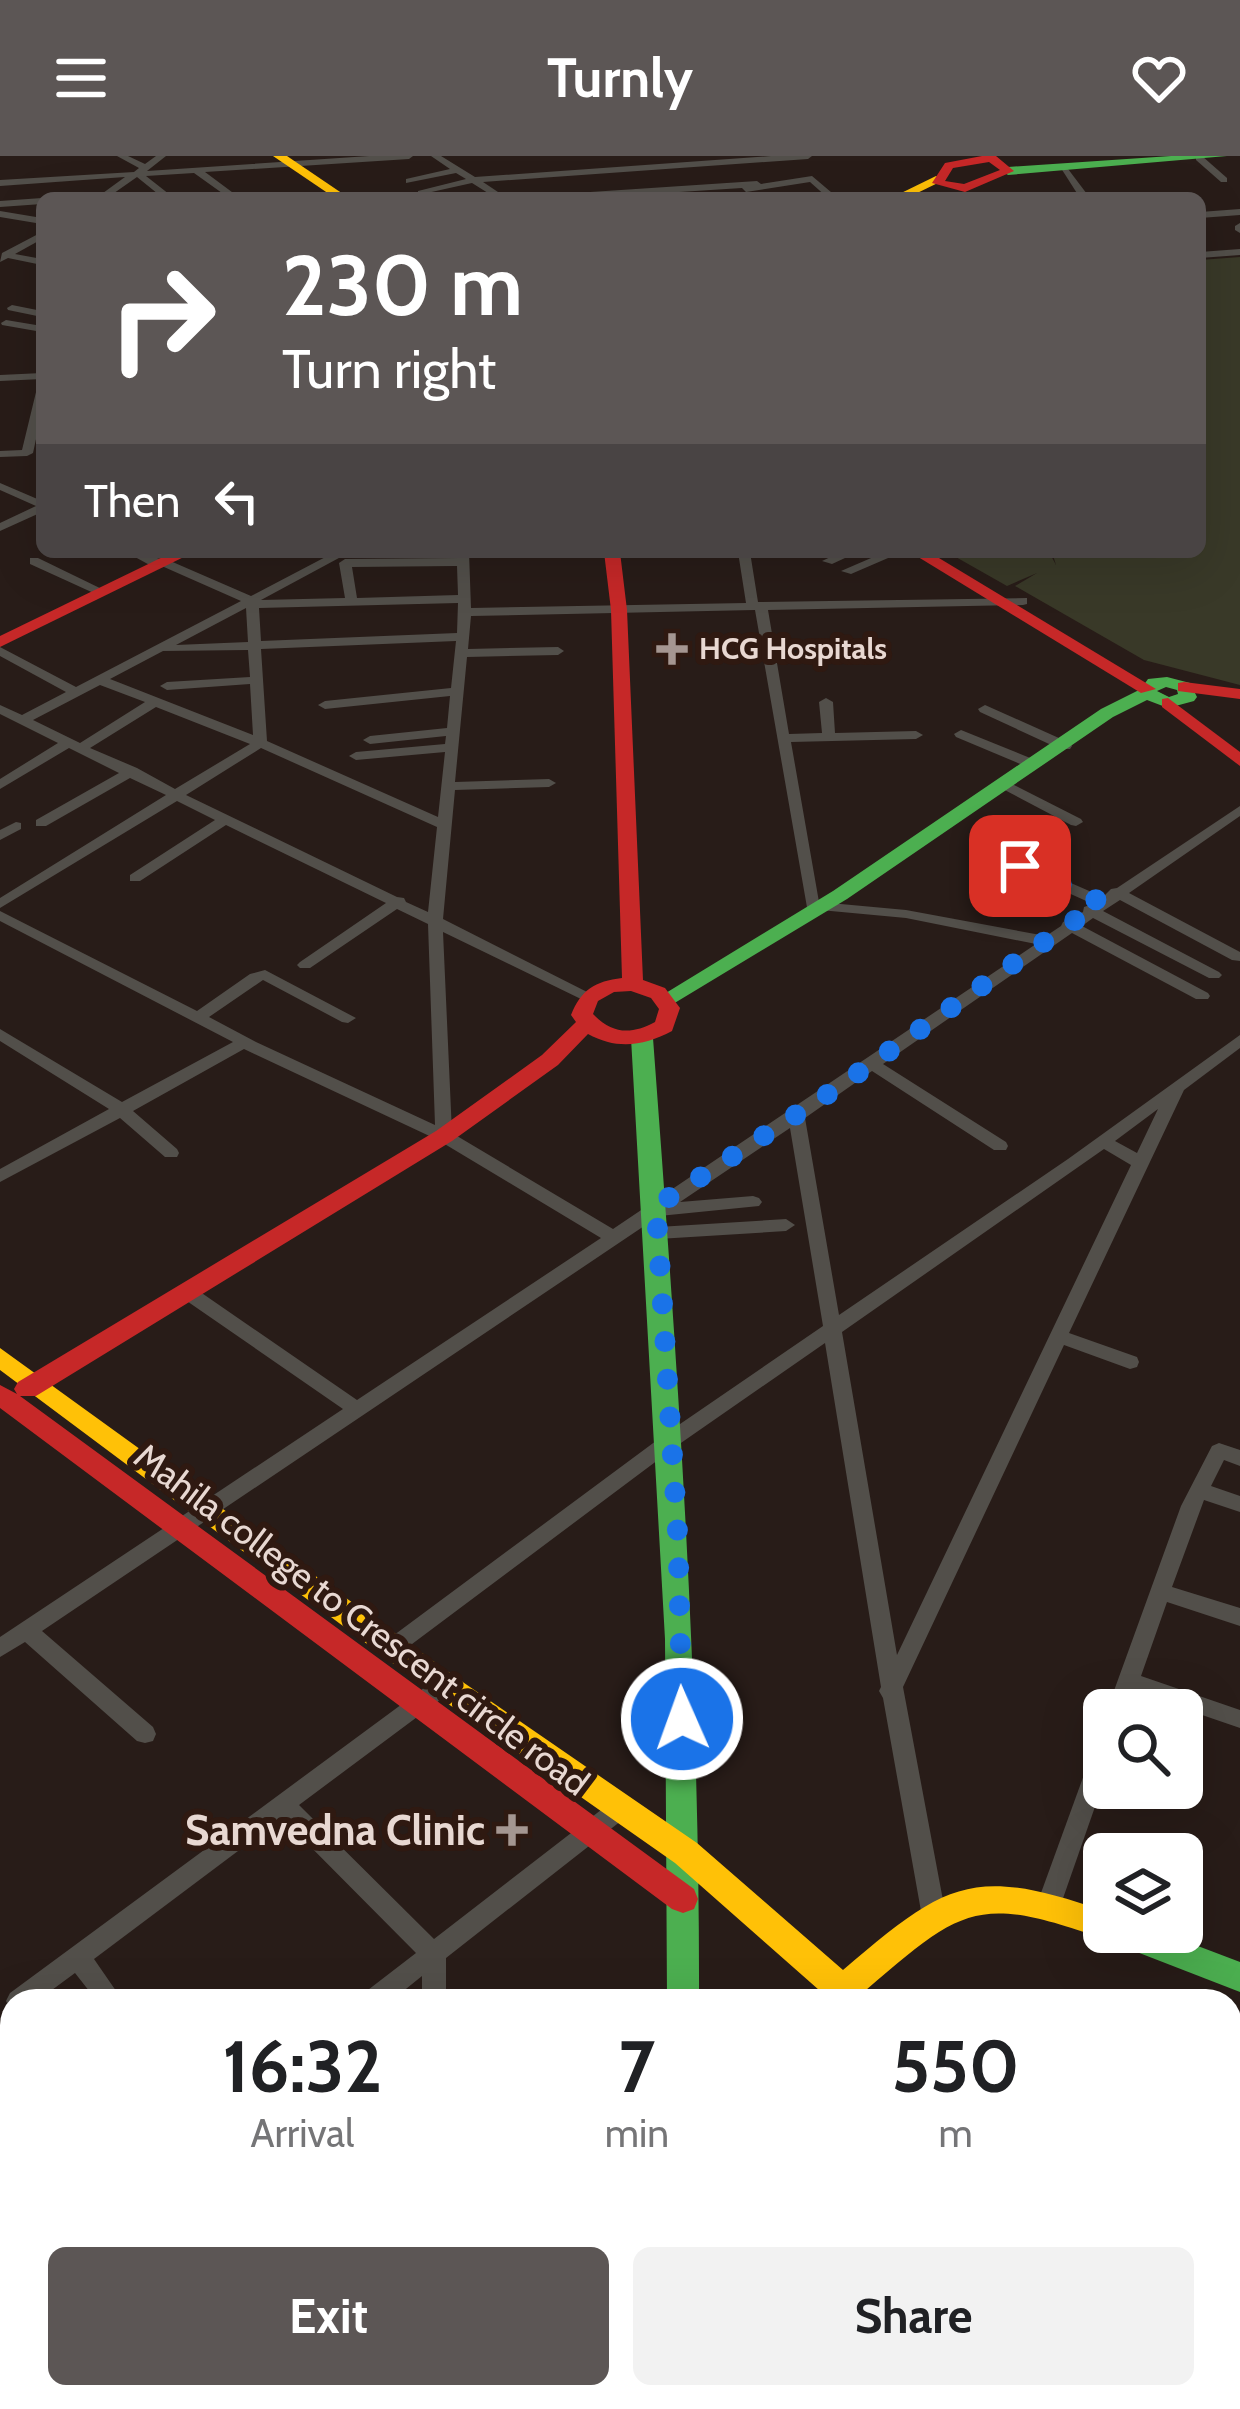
<!DOCTYPE html>
<html lang="en">
<head>
<meta charset="utf-8">
<style>
  body { margin:0; font-family:Cabin,sans-serif; background:#f2f2f2; color:#202124; height:100vh; display:flex; flex-direction:column; font-size:45px; white-space:nowrap }
  * { box-sizing:border-box; margin:0 }
  p { font-size:39px; color:#757577 }
  .icon { flex:none; width:66px; height:66px; fill:none; stroke:currentColor; stroke-width:2; stroke-linecap:round; stroke-linejoin:round }
  .map { position:relative; flex:1; overflow:hidden }
  .panel { position:absolute; left:0px; top:1833px; width:1242px; height:420px; display:flex; flex-direction:column; background:#fff; border-radius:36px 36px 0 0; box-shadow:0 12px 48px #0002 }
  .panel>* { flex:none }
  .guide { position:absolute; left:36px; top:36px; width:1170px; height:366px; border-radius:18px; box-shadow:0 12px 48px #0002; background:#5c5655; color:#fff; overflow:hidden }
  .buttons { position:absolute; left:1083px; top:1533px; display:grid; gap:24px }
  .buttons a { display:grid; place-items:center; width:120px; height:120px; border-radius:18px; background:#fff; box-shadow:0 12px 48px #0002; font-size:60px }
  .pin { position:absolute; display:grid; place-items:center; width:102px; height:102px; color:#fff; margin:-51px; border-radius:24px; box-shadow:0 6px 18px #0006 }
  .me { position:absolute; width:132px; margin:-66px; rotate:358deg; stroke-linejoin:round; filter:drop-shadow(0 0 9px #0008) }
  .turn { display:flex; align-items:center; gap:42px; height:252px; padding:0 48px; font-size:54px }
  .turn .icon { width:156px; height:156px; stroke-width:2.5 }
  .turn b { display:block; font-size:84px; line-height:102px }
  .then { display:flex; align-items:center; height:114px; padding:0 48px; background:#0003; gap:24px; font-size:45px }
  .eta { display:flex; justify-content:space-evenly; align-items:center; height:204px; text-align:center }
  .eta b { font-size:72px; font-weight:700; line-height:84px }
  .action { display:flex; gap:24px; margin-top:auto; padding:24px 48px }
  .action a { flex:1; height:138px; border-radius:18px; background:#5c5655; color:#fff; font-size:48px; font-weight:700; line-height:138px; text-align:center }
  .action a+a { background:#f2f2f2; color:#202124 }
  header { display:flex; justify-content:space-between; align-items:center; height:156px; padding:0 48px; background:#5c5655; color:#fff; font-size:54px; font-weight:700 }
  .map>svg:first-child { display:block }
</style>
</head>
<body>
<header><svg class="icon" aria-label="menu" viewBox="0 0 24 24"><path d="M4 6h16M4 12h16M4 18h16"/></svg>Turnly<svg class="icon" aria-label="heart" viewBox="0 0 24 24"><path d="M12 20l-8-8c-3-5 5-10 8-4 3-6 11-1 8 4z"/></svg></header>
<div class="map">
<svg width="1240" height="2253" viewBox="0 0 1240 2253">
  <rect width="100%" height="100%" fill="#281c18"/>
  <path fill="#393928" d="M1240,101V529L1144,504L1015,430L1037,417L1007,430L947,396H1049L1056,409L1052,396H1200V104Z"/>
  <g fill="none" stroke-linecap="round" stroke-linejoin="round">
    <g fill="#524f4a" fill-rule="evenodd">
      <path d="M117,0H128L145,8L156,0H166L147,15L369,0H413L409,3L205,16L240,42H229L194,17L146,20L174,42H163L137,21L107,42H64L103,37L125,21L0,30V24L134,16L139,12Z"/>
      <path d="M431,0H441L475,21L771,0H812L808,3L483,26L507,42H496L472,27L418,39V35L466,23L456,17L406,27V23L450,13Z"/>
      <path d="M1196,0H1202L1227,22V26H1221L1196,4Z"/>
      <path d="M1059,9H1065L1090,42H1080Z"/>
      <path d="M812,20L838,42H828L810,26L746,36L742,32L586,42H540L545,39L757,25L761,28Z"/>
      <path d="M42,42V48L0,51V45Z"/>
      <path d="M1240,53V59L1200,62V56Z"/>
      <path d="M0,55L42,62V68L0,61Z"/>
      <path d="M1240,67V77L1235,74V70Z"/>
      <path d="M42,76V83L15,98L42,103V109L8,102L0,106L2,97Z"/>
      <path d="M1240,93V99L1200,102V96Z"/>
      <path d="M41,129L42,135L38,134V130Z"/>
      <path d="M12,149L42,155V161L8,154L7,152Z"/>
      <path d="M6,164L42,170V176L2,169L1,167Z"/>
      <path d="M42,217V223L0,225V219Z"/>
      <path d="M42,229V255L33,297L27,300L0,301V295L22,294L37,232Z"/>
      <path d="M0,327L42,345V356L0,375V367L36,350L0,334Z"/>
      <path d="M126,396C142,396 154,403 168,404L251,440L335,396H350L261,444L345,442L339,407L345,403L457,402V396H469L471,452L746,447L738,396H750L758,446L1027,442V448L1023,449L768,454L789,578L822,577L819,546L826,542L833,546L835,577L916,575L923,579L916,583L791,586L819,746L906,754L1046,780L1061,770L1063,766L1083,756L1084,751L1093,748L1015,713V707H1025L1103,741L1111,733L1117,732L1240,650V660L1129,737L1240,796V805L1232,804L1120,744L1103,755L1219,816L1222,819L1219,822H1209L1093,762L1082,770L1208,837L1210,840L1208,843H1196L1072,777L883,908L1006,986L1008,990L1006,994H994L872,915L805,962L839,1159L1068,1003L1240,879V892L1184,934L1069,1177L1137,1201L1139,1206L1137,1211L1130,1213L1064,1189L903,1531L945,1755L941,1763L933,1766L925,1763L921,1755L883,1542L879,1535L881,1531L825,1187L678,1289L400,1497L393,1500L386,1497L382,1491L386,1485L664,1279L823,1170L790,972L680,1046L753,1040L759,1042L762,1046L759,1050L659,1060L42,1475L153,1571L156,1578L153,1585L145,1587L137,1585L25,1486L0,1501V1481L343,1253L181,1141L178,1136L181,1131H193L357,1244L601,1082L438,984L244,893L133,955L177,993L179,997L177,1001H165L120,962L0,1026V1013L109,953L0,885V873L122,946L233,886L0,765V755L197,855L250,818L265,814L356,862L348,867L342,866L263,824L209,861L256,886L435,969L428,768L397,753L310,812H300L297,809L300,806L386,747L226,669L140,725H130V719L215,664L177,645L0,752V742L166,639L130,622L46,670H36V664L119,617L69,592L0,633V623L58,587L0,558V549L22,559L66,536L0,500V491L76,531L241,445L164,411L155,412ZM457,410L458,439L357,442L352,411ZM458,447L457,477L261,485L259,452ZM246,452L248,486L176,489ZM755,454L808,757L813,758L820,754L906,762L1036,788L613,1073L452,977L443,776L583,844H595L597,841L443,763L455,634L549,631L556,627L549,623L455,626L467,501L558,499L564,495L558,491L468,493L471,460ZM456,485L451,532L325,545L318,549L325,553L450,540L447,572L370,580L363,584L370,588L446,580L445,588L356,596L349,600L356,604L445,596L438,661L267,585L261,493ZM248,494L250,521L167,526L160,530L167,534L250,528L253,579L110,523L163,495ZM100,529L145,546L80,587L33,564ZM156,551L250,588L175,633L137,612L90,592ZM261,592L437,671L428,756L406,746L404,742L397,741L186,639ZM1158,953L1137,997L1115,985ZM1104,993L1131,1009L897,1499L842,1176Z"/>
      <path d="M841,396H858L832,408L822,405Z"/>
      <path d="M885,396H902L851,418L841,415Z"/>
      <path d="M30,402H38L108,436L98,439L30,408Z"/>
      <path d="M985,549L1070,587L1072,590L1070,593H1060L980,556L978,553Z"/>
      <path d="M961,574L1040,606L1042,609L1035,613L1030,612L956,581L954,578Z"/>
      <path d="M1006,625L1081,663L1083,666L1076,670L1071,669L1001,632V626Z"/>
      <path d="M16,666L21,667V673L0,684V674Z"/>
      <path d="M786,1063L795,1069L786,1075L658,1083L649,1077L658,1071Z"/>
      <path d="M1219,1287L1240,1294V1310L1224,1304L1211,1330L1240,1340V1356L1204,1344L1172,1431L1240,1452V1470L1167,1446L1141,1520L1240,1554V1572L1135,1536L1129,1554H1107L1181,1350L1212,1290Z"/>
      <path d="M444,1520L452,1523L455,1529L452,1535L299,1649L434,1783L610,1647L618,1644L626,1647L629,1654L626,1661L446,1802V1845H422V1820L391,1845H360L364,1837L416,1797L282,1662L94,1803L123,1845H97L75,1817L37,1845H12V1854L10,1853L6,1845L10,1837L436,1523Z"/>
      <path d="M1104,1584V1625L1061,1748L1057,1756L1049,1759L1041,1756L1037,1748L1093,1594L1096,1587Z"/>
      <path d="M12,2104V2133L0,2139V2110Z"/>
      <path d="M396,2241H424L425,2253H397Z"/>
      <path d="M1010,2241H1038L1040,2253H1012Z"/>
    </g>
    <g fill="#4caf50" fill-rule="evenodd">
      <path d="M1171,0H1227L1008,19L1002,15L1008,11Z"/>
      <path d="M1167,521L1190,527L1197,541L1194,545L1168,552L1147,544L1113,561L847,743L673,848H659L656,843L833,735L1101,553L1141,533L1148,523ZM1166,531L1177,534L1178,538L1169,541L1157,535Z"/>
      <path d="M642,875L653,882C677,1203 700,1523 699,1845H667L665,1483L631,882Z"/>
      <path d="M1106,1776H1161L1240,1806V1836L1111,1786Z"/>
      <path d="M285,2241H330L325,2253H280Z"/>
      <path d="M691,2241H727L728,2253H692Z"/>
      <path d="M728,2241H764L765,2253H729Z"/>
    </g>
    <g fill="#ffc107" fill-rule="evenodd">
      <path d="M273,0H287L349,42H335Z"/>
      <path d="M936,20L946,23L907,42H891Z"/>
      <path d="M0,1192L454,1520L697,1687L843,1814C946,1726 972,1709 1104,1755V1776H1116L1115,1779L1104,1783C979,1739 964,1749 866,1834L871,1845H814L819,1834L675,1707L434,1538L0,1214Z"/>
      <path d="M1230,2169L1240,2173V2214L1230,2210Z"/>
      <path d="M1230,2223L1240,2227V2253H1217L1212,2241H1230Z"/>
      <path d="M240,2241H285L280,2253H235Z"/>
    </g>
    <g fill="#c62828" fill-rule="evenodd">
      <path d="M982,0H996L1014,15L965,36L932,27L945,7ZM989,6L1000,14L964,28L945,25L953,12Z"/>
      <path d="M173,396H194L0,491V480Z"/>
      <path d="M604,396H620L627,454L643,824L665,832L680,852L672,875C644,890 617,894 588,878L558,909L452,985L36,1240H20L694,1733L698,1743L694,1753L683,1757L672,1753L0,1252V1229L17,1238L14,1233L18,1226L436,975L542,899L576,866L571,859C581,834 595,825 622,822L611,454ZM631,835L651,842L659,853L655,866C631,879 612,878 593,858L598,845L614,836Z"/>
      <path d="M910,396H929L1156,533L1141,537Z"/>
      <path d="M1184,526L1240,533V543L1178,535V527Z"/>
      <path d="M1168,542L1240,596V610L1162,551V543Z"/>
    </g>
  </g>
  <g fill="none" stroke-linecap="round" stroke-linejoin="round">
    <path stroke="#1a73e8" stroke-width="21" stroke-dasharray="0 37.8" d="M682,1563L678,1383L656,1050L834,934L1101,746L1020,710"/>
  </g>
  <g fill="#a59691" stroke="#2f1911" stroke-width="4.5">
    <path d="M666 475h12v12h12v12h-12v12h-12v-12h-12v-12h12z"/>
    <path d="M506 1656h12v12h12v12h-12v12h-12v-12h-12v-12h12z"/>
  </g>
  <g text-anchor="middle" stroke-width="12" stroke-linejoin="round" paint-order="stroke">
    <g font-size="30" font-weight="bold" fill="#e8d8d2" stroke="#2f1911" text-anchor="start">
      <text x="699" y="503">HCG Hospitals</text>
    </g>
    <g font-size="36" fill="#e8d8d2" stroke="#2f1911">
      <text transform="translate(362 1463) rotate(37)" y="13">Mahila college to Crescent circle road</text>
    </g>
    <g font-size="42" font-weight="bold" fill="#e8d8d2" stroke="#2f1911" text-anchor="end">
      <text x="485" y="1689">Samvedna Clinic</text>
    </g>
  </g>
</svg>
<div class="buttons">
<a><svg class="icon" aria-label="search" viewBox="0 0 24 24"><circle cx="10" cy="10" r="6"/><path d="M15 15l6 6"/></svg></a>
<a><svg class="icon" aria-label="layers" viewBox="0 0 24 24"><path d="M12 4l9 5-9 5-9-5zM3 14l9 5 9-5"/></svg></a>
</div>
<div class="pin" style="left:1020px;top:710px;background:#d93025"><svg class="icon" aria-label="arrive" viewBox="0 0 24 24"><path d="M6 21V4h12l-3 4 3 4H6"/></svg></div>
<svg class="me" style="left:682px;top:1563px" viewBox="-20 -20 40 40"><circle r="17" fill="#1a73e8" stroke="#fff" stroke-width="3"/><path d="M0-11L8 9 0 5-8 9z" fill="#fff"/></svg>
<div class="guide">
<div class="turn"><svg class="icon" aria-label="right" viewBox="0 0 24 24"><path d="M7 20v-9h11M14 6l5 5-5 5"/></svg><div><b>230 m</b>Turn right</div></div>
<div class="then">Then<svg class="icon" aria-label="left" viewBox="0 0 24 24"><path d="M17 20v-9H6M10 6l-5 5 5 5"/></svg></div>
</div>
<section class="panel">
<div class="eta">
<div><b>16:32</b><p>Arrival</p></div>
<div><b>7</b><p>min</p></div>
<div><b>550</b><p>m</p></div>
</div>
<div class="action"><a>Exit</a><a>Share</a></div>
</section>
</div>
</body>
</html>
